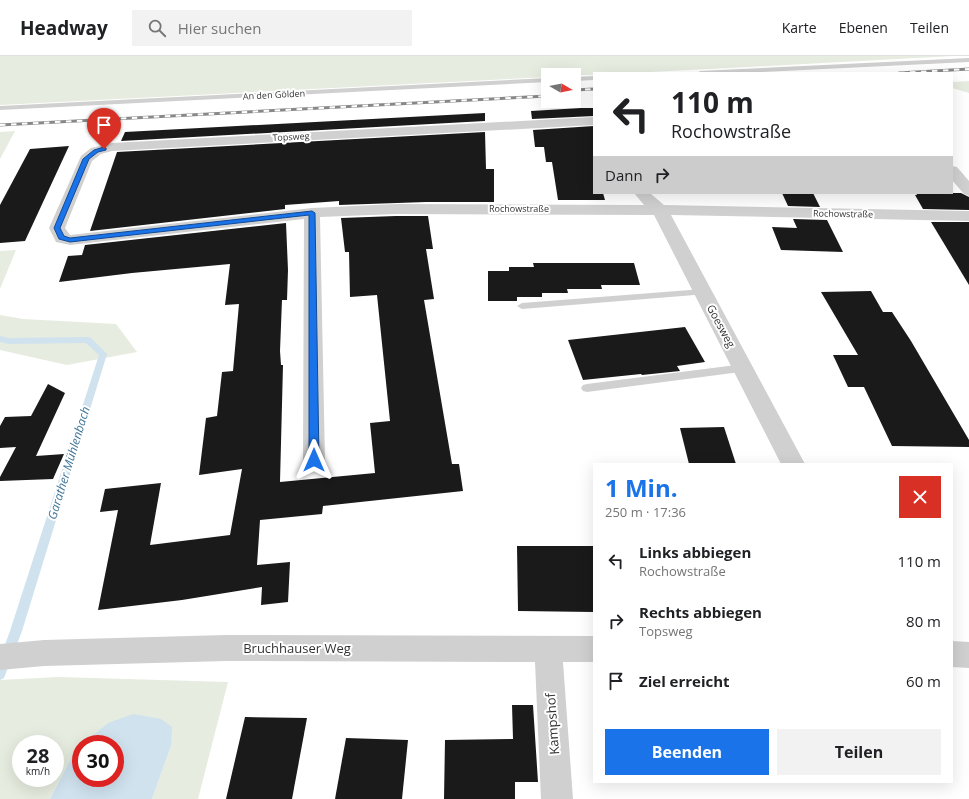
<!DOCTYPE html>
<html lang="de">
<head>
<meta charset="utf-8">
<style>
  body { margin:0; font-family:"Open Sans",sans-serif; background:#f2f2f2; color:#202124; height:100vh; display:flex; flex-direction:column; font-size:15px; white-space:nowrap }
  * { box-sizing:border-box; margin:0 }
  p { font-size:13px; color:#757577 }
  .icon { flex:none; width:22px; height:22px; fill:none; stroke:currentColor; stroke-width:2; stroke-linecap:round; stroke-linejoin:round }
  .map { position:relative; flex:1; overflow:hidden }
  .drawer { position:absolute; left:593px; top:407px; width:360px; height:320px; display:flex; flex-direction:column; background:#fff; border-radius:0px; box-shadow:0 4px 16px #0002 }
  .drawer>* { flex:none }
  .banner { position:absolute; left:593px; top:16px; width:360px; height:122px; border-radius:0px; box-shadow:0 4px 16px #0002; background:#fff; color:#202124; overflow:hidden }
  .needle { width:26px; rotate:99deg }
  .tools { position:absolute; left:541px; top:12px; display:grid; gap:8px }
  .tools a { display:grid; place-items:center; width:40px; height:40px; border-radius:0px; background:#fff; box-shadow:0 4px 16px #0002; font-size:20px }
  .speed { position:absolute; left:12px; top:679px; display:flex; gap:8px; font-size:20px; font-weight:700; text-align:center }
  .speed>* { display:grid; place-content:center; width:52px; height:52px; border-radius:50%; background:#fff; box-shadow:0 4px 16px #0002; line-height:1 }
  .speed small { font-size:10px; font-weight:400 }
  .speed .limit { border:6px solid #d22; background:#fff; color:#111 }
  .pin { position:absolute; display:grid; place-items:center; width:34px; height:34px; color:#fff; margin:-41px -17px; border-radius:50% 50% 50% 0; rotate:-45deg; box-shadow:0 0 4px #0007 }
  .pin .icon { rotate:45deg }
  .me { position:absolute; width:44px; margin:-22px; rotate:0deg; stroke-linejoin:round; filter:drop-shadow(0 0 3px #0008) }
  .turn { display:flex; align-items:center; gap:14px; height:84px; padding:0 12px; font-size:18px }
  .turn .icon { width:52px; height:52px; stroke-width:2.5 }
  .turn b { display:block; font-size:28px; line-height:34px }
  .then { display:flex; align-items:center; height:38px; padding:0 12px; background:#0003; gap:8px; font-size:15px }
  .round { display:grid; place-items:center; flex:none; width:42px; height:42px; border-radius:0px; background:#f2f2f2 }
  .overview { display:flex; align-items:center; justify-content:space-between; height:68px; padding:0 12px }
  h1 { font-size:24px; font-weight:700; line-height:30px; color:#1a73e8 }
  .action { display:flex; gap:8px; margin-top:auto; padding:8px 12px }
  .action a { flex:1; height:46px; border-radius:0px; background:#1a73e8; color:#fff; font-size:16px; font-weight:700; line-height:46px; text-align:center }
  .action a+a { background:#f2f2f2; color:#202124 }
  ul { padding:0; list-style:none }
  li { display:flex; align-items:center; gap:12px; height:60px; padding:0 12px }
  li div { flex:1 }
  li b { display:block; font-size:15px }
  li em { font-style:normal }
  header { display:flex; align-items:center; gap:24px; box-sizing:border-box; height:56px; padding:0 20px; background:#fff; border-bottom:1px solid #e0e0e0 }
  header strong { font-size:19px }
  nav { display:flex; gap:22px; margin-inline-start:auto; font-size:14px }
  .search { width:280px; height:36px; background:#f2f2f2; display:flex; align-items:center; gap:10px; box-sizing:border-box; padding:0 14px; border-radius:0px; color:#757577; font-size:15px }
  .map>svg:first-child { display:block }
</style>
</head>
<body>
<header>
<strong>Headway</strong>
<div class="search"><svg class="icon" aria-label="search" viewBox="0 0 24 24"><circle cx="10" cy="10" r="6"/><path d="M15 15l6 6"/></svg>Hier suchen</div>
<nav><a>Karte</a><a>Ebenen</a><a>Teilen</a></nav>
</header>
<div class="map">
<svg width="969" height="743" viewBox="0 0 969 743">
  <rect width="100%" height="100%" fill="#fff"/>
  <g fill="#e6ecdf" fill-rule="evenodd">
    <path d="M0,0H954L632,17H594V19H548V21L0,49Z"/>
    <path d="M969,25V37L952,32V26Z"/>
    <path d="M15,75L0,103V76Z"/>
    <path d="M16,194L0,233V195Z"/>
    <path d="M0,259L23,263L116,268L137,296L67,309L0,294Z"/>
    <path d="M58,621L228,626L198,743H152L171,690L108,667L76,693L50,743H0V624ZM21,688H55V722H21Z"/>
  </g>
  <path fill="#cfe2ee" d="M133,658L161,663L172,671L171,690L152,743H50L76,693L81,689V722H115V688H82L108,667Z"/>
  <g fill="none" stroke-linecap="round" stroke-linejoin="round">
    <path fill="#cfe2ee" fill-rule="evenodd" d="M0,280L9,282L88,281L91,282L107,298L22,575L4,622L0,624V602L10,575L99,299L86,287L9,288L0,286Z"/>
  </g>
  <g fill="#1a1a1a">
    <path d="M581,52H594V60L532,63L531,55Z"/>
    <path d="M485,57V65L121,85L125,76Z"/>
    <path d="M594,70V137H603L605,144H558L552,106H546L544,91H535L533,74Z"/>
    <path d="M485,76L486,113H494V146H426L339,149V145L285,149V153L90,175L117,96Z"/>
    <path d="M69,90L25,185L0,187V149L30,93Z"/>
    <path d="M782,137H813L820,151L788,150Z"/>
    <path d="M916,137H961L969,141V154L923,153L915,139H917Z"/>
    <path d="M396,160H428L433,193H426L434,243L424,244L452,408H459L463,435L323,450L322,458L260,464L257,509L290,506L288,546L261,549L262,531L182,544L98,554L118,454L100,456L105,433L161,427L150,489L230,479L242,413L199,419L206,362L217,360L222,316L233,315L239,248L225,249L230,208L132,217L59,226L68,200L82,199L85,189L286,167L288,214L287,244H282L280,295L281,309H283L280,426L375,417L370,367L390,365L377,239L350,241L349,196H345L341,162Z"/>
    <path d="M793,163L827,164L843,196L781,194L772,171L797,172Z"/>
    <path d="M931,166H969V229Z"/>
    <path d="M533,207H634L640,229H601L602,233H567L568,237H542V241H517V245H488V215H509V211H534Z"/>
    <path d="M871,235L883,256H892L911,285L969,384V391L892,390L864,331H848L833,299H858L821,236Z"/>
    <path d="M685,271L705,306L677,310L680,315L642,319L641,318L583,324L568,284Z"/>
    <path d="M48,328L65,337L36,400L64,398L53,423L0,425V421L16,391L0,392V370L5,361L31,360Z"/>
    <path d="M724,371L736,408H689L680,372Z"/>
    <path d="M517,490H594V556L518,555Z"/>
    <path d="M512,649H533L538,726H515V743H444L445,684L513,683Z"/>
    <path d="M245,661L307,662L292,743H226Z"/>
    <path d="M346,682L408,684L402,743H335Z"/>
  </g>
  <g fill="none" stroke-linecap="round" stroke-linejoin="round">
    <g fill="#d0d0d0" fill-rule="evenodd">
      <path d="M969,2V6L741,17H697L700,15Z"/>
      <path d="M594,20V24L574,25V21Z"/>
      <path d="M548,22V26L0,54V50Z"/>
      <path d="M703,233L708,236L707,238L522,253L517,250L522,247Z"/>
      <path d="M744,308L748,309L750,312L748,315L587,336L583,335L581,332L583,329L587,328Z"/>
    </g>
    <g fill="#d0d0d0" fill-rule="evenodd">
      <path d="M594,61V69L112,95L101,98L92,105L65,172L70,179L312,152L396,148L644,149L634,137H650L664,149L969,155V165L671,159L805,408H781L654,159L396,158L320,161L325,404L322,410L314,413L306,410L303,404L304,163L70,189L56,186L49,172L81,100L91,92L112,87Z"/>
      <path d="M952,110L957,111L969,125V140L964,138L952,124Z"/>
      <path d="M226,579L594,580V606H563L573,743H541L535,606L226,605L44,610L0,614V588L44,584Z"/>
      <path d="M952,585L969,586V612L952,611Z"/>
    </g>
    <g stroke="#888" stroke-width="3">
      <g id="rail">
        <path d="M899,17L969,13"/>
        <path d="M574,34L594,33"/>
        <path d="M0,69L548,40"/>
      </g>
    </g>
    <use href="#rail" stroke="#fff" stroke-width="2" stroke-dasharray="5.5" stroke-linecap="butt"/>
  </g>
  <path fill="#1a73e8" stroke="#114b97" d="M104,91L106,92V94L98,96L89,103L60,172L64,180L70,182L312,155L315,157L319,404L317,407L314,408L309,404V159L70,186L59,183L54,172L83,103L94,94Z"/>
  <g text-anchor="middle" stroke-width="4" stroke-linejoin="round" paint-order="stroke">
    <g font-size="9" fill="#333" stroke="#fff">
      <text transform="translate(274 39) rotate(-3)" y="3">An den Gölden</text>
      <text transform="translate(291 81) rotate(-3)" y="3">Topsweg</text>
      <text x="519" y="156">Rochowstraße</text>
      <text transform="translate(843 158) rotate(1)" y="3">Rochowstraße</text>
    </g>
    <g font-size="11" fill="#333" stroke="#fff">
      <text transform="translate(721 270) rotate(62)" y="4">Goesweg</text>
    </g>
    <g font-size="12" font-style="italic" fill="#3f7597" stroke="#fff">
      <text transform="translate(69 407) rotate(-73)" y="4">Garather Mühlenbach</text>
    </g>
    <g font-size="13" fill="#333" stroke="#fff">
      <text x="297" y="597">Bruchhauser Weg</text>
      <text transform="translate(552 668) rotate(-94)" y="5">Kampshof</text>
    </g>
  </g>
</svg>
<div class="tools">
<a><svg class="needle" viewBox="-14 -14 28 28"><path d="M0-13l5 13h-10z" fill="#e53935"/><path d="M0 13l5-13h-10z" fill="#757577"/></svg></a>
</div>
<div class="speed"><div>28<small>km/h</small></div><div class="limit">30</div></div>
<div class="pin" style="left:104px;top:93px;background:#d93025"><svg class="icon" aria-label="arrive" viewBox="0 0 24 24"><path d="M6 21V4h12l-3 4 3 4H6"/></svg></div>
<svg class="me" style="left:314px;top:404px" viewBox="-20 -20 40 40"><path d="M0-17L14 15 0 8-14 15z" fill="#1a73e8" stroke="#fff" stroke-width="4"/></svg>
<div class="banner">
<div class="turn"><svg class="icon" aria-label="left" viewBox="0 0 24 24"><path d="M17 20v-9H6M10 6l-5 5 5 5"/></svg><div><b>110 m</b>Rochowstraße</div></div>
<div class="then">Dann<svg class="icon" aria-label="right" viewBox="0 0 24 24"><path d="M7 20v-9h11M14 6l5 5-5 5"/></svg></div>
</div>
<section class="drawer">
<div class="overview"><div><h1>1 Min.</h1><p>250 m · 17:36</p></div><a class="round" style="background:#d93025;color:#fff"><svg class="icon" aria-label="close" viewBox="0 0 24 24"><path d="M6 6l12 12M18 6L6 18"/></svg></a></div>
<ul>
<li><svg class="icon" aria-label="left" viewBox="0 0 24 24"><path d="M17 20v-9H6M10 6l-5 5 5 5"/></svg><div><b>Links abbiegen</b><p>Rochowstraße</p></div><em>110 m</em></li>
<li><svg class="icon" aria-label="right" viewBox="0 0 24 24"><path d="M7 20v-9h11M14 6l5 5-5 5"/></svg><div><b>Rechts abbiegen</b><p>Topsweg</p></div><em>80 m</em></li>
<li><svg class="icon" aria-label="arrive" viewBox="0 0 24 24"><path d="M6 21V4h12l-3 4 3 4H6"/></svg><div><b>Ziel erreicht</b></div><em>60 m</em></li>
</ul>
<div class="action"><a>Beenden</a><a>Teilen</a></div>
</section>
</div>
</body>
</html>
